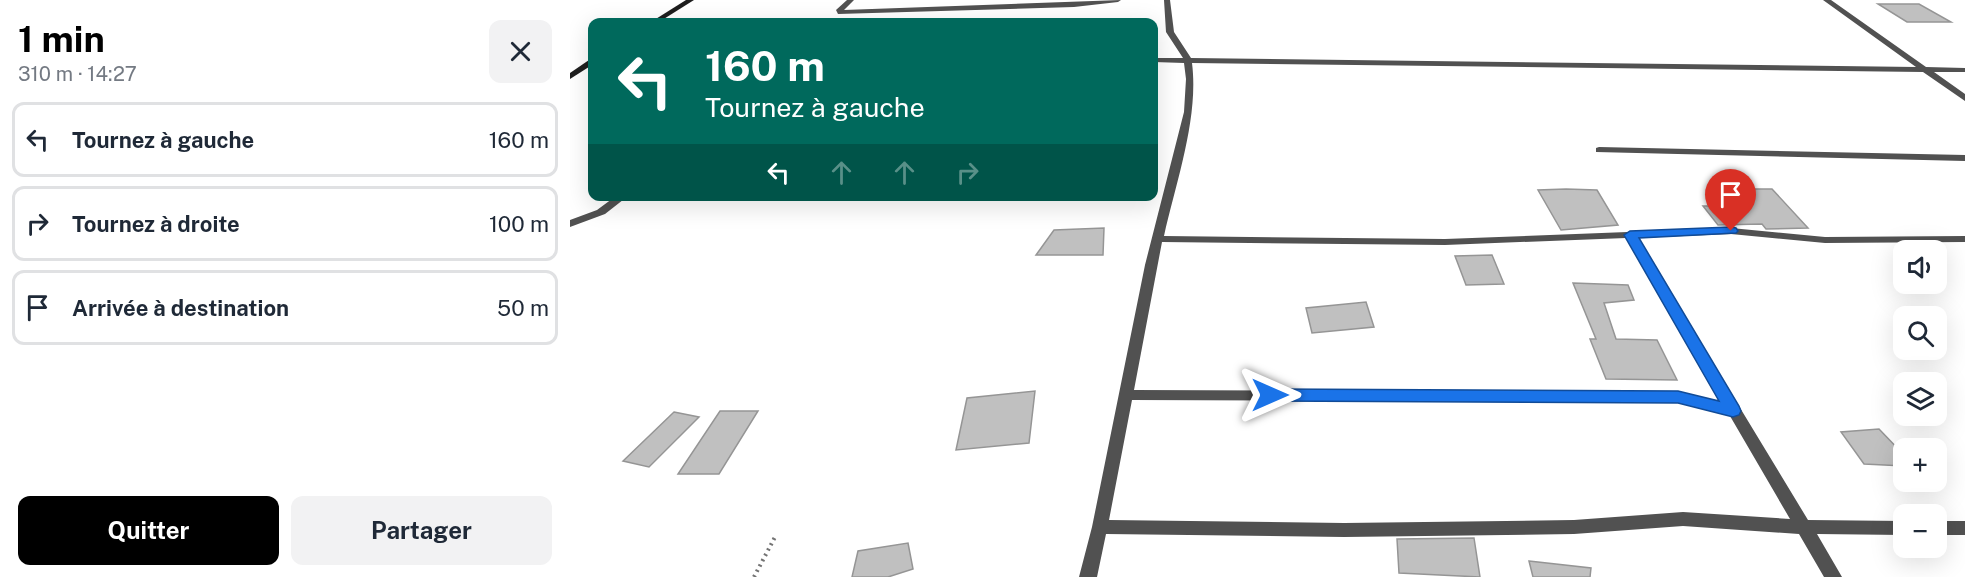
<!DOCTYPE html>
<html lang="fr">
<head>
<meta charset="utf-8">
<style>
  body { margin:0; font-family:"Public Sans",sans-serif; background:#f2f2f3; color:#1f2937; height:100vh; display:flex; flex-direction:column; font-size:22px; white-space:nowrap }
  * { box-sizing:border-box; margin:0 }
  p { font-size:20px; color:#747a83 }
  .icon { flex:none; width:33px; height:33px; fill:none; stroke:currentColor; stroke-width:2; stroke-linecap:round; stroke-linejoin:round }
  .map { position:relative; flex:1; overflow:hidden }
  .panel { display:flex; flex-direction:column; background:#fff; width:570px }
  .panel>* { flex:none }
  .hud { position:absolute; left:18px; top:18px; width:570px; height:183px; border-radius:12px; box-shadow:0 6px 24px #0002; background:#00695c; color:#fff; overflow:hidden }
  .tools { position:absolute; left:1323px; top:240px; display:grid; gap:12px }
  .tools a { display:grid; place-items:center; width:54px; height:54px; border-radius:12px; background:#fff; box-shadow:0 6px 24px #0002; font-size:30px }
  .pin { position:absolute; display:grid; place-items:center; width:51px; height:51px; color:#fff; margin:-62px -26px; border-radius:50% 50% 50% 0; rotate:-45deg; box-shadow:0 0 6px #0007 }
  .pin .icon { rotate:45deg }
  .me { position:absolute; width:66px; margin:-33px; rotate:90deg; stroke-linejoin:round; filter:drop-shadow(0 0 4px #0008) }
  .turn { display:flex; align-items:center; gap:21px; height:126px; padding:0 18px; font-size:27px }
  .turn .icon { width:78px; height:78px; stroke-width:2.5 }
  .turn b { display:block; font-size:42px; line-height:51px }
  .lanes { display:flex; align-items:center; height:57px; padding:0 18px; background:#0003; justify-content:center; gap:30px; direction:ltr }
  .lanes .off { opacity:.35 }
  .round { display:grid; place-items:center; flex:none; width:63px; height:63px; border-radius:12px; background:#f2f2f3 }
  .head { display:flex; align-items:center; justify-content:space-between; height:102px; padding:0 18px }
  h1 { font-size:36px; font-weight:700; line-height:45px; color:#000 }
  .cta { display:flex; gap:12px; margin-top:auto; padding:12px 18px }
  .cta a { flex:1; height:69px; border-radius:12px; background:#000; color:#fff; font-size:24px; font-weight:700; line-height:69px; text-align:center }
  .cta a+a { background:#f2f2f3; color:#1f2937 }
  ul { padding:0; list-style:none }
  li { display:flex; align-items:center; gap:18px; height:75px; margin:0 12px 9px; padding:0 6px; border:3px solid #e0e1e3; border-radius:12px }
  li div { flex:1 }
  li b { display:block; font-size:22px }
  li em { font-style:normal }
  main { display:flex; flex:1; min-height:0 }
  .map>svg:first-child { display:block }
</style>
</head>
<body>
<main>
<section class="panel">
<div class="head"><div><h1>1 min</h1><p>310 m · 14:27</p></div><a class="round"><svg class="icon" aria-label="close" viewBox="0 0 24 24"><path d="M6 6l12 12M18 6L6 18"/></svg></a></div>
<ul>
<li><svg class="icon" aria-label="left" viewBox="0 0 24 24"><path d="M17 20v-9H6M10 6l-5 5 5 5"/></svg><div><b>Tournez à gauche</b></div><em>160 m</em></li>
<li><svg class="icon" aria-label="right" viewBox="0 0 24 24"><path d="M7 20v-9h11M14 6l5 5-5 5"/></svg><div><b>Tournez à droite</b></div><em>100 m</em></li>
<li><svg class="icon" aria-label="arrive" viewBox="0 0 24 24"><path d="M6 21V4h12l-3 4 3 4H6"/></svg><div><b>Arrivée à destination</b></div><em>50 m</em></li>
</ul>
<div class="cta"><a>Quitter</a><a>Partager</a></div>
</section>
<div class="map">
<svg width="1395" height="577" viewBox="0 0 1395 577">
  <rect width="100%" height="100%" fill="#fff"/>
  <g fill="#c0c0c0" stroke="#959595" stroke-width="1.5">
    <path d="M1308,4H1349L1381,22H1337Z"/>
    <path d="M996,189L1027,190L1048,225L991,230L968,190Z"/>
    <path d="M1162,189H1202L1238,228L1196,229L1192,224L1148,225L1133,206H1176Z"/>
    <path d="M534,228L533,255H466L484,230Z"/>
    <path d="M922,255L934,284L896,285L885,256Z"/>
    <path d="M1003,283L1058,285L1064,300L1034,303L1046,339L1087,340L1107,380L1036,379L1020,339H1026Z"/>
    <path d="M796,302L804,327L742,333L736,308Z"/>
    <path d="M465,391L459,443L386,450L397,398Z"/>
    <path d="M150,411H188L149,474H108Z"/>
    <path d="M104,412L129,417L79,467L53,461Z"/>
    <path d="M1309,429L1334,455V466L1294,464L1271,432Z"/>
    <path d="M904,538L910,577L829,573L827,539Z"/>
    <path d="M338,543L343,569L318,577H282L288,551Z"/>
    <path d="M959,561L1021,568L1020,577H963Z"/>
  </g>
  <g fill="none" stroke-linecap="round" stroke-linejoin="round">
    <path stroke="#737373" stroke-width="4" stroke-dasharray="2 4" stroke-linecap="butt" d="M184,577L205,537"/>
    <g fill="#515151" fill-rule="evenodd">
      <path d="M277,0H284L274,10L551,0L548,2L504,7L268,14L266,10Z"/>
      <path d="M594,0H600L604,32L621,58L1346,67L1253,0H1261L1356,67L1395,68V72H1364L1395,94V101L1353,72L622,63C629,118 606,182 594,236L875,239L1161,228L1255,237L1395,236V242L1255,243L1161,234L1067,238L1238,520L1334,521V535L1247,534L1272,577H1254L1229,534L1113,526L1004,534L774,537L536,534L527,577H509L522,527L575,265L614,112L616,79L614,63L584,62V58H613L596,32ZM1056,238L1152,403L1108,392L564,390L592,242L875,245ZM562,400L1108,402L1160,416L1220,519L1113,512L1004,520L774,523L539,520Z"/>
      <path d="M1029,147L1395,155V161L1026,152V148Z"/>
      <path d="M46,196H58L35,214L0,227V220L27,210Z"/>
      <rect x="1366" y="521" width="29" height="14"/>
    </g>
    <g fill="#1e1e1e" fill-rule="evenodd">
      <path d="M116,0H124L89,22H81Z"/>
      <path d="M19,60H22V65L0,79V73Z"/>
    </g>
  </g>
  <path fill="#1a73e8" stroke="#114b97" stroke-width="1.5" d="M1161,227L1166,228L1168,231L1166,233L1069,238L1169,406L1171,411L1169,415L1163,417L1108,403L700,401L694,399L692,395L694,391L700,389L1108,391L1149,401L1054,235L1060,231Z"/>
</svg>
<div class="tools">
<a><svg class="icon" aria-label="sound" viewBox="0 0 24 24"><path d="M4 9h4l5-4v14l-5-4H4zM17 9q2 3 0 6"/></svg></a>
<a><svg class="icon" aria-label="search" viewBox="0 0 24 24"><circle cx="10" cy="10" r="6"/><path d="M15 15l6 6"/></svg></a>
<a><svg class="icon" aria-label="layers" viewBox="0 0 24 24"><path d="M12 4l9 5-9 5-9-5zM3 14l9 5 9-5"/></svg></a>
<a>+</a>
<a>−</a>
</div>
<div class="pin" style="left:1161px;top:231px;background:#d93025"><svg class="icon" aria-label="arrive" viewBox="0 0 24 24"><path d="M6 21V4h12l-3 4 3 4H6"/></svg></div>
<svg class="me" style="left:700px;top:395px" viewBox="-20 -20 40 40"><path d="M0-17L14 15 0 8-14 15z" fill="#1a73e8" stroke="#fff" stroke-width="4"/></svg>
<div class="hud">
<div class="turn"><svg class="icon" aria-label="left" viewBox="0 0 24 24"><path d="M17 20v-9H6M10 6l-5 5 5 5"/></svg><div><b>160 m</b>Tournez à gauche</div></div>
<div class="lanes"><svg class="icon" aria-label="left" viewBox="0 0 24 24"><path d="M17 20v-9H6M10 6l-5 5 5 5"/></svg><svg class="icon off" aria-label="ahead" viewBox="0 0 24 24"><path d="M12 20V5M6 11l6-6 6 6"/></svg><svg class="icon off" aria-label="ahead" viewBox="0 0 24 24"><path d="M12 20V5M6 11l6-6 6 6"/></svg><svg class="icon off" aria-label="right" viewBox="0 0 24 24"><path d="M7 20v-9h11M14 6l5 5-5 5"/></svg></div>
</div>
</div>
</main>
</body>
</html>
